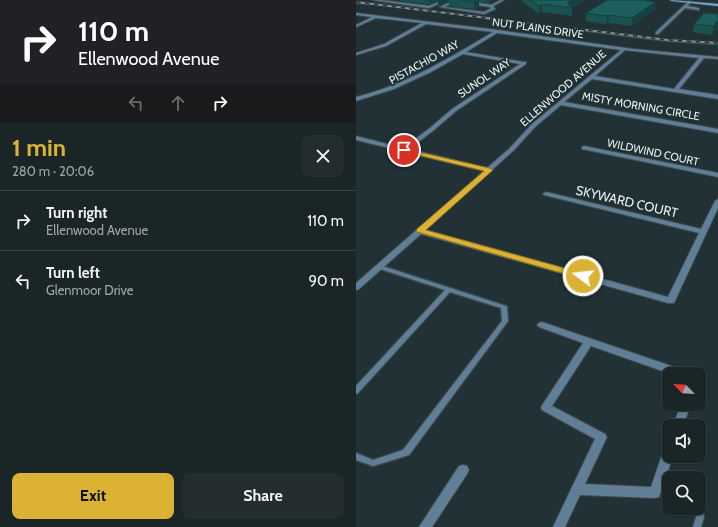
<!DOCTYPE html>
<html lang="en">
<head>
<meta charset="utf-8">
<style>
  body { margin:0; font-family:Cabin,sans-serif; background:#232d30; color:#f1f3f6; height:100vh; display:flex; flex-direction:column; font-size:15px; white-space:nowrap }
  * { box-sizing:border-box; margin:0 }
  p { font-size:13px; color:#9fa5a8 }
  .icon { flex:none; width:22px; height:22px; fill:none; stroke:currentColor; stroke-width:2; stroke-linecap:round; stroke-linejoin:round }
  .map { position:relative; flex:1; overflow:hidden }
  .side { display:flex; flex-direction:column; background:#1a2528; width:356px }
  .side>* { flex:none }
  .guide { background:#202124; color:#fff; overflow:hidden }
  .needle { width:26px; rotate:295deg }
  .controls { position:absolute; left:306px; top:367px; display:grid; gap:8px }
  .controls a { display:grid; place-items:center; width:44px; height:44px; border-radius:8px; background:#1a2528; box-shadow:0 1px 3px #0004,0 0 0 1px #384245; font-size:20px }
  .pin { position:absolute; display:grid; place-items:center; width:34px; height:34px; color:#fff; margin:-17px; border:2px solid #fff; border-radius:50%; box-shadow:0 1px 4px #0007 }
  .me { position:absolute; width:44px; margin:-22px; rotate:285deg; stroke-linejoin:round; filter:drop-shadow(0 0 3px #0008) }
  .turn { display:flex; align-items:center; gap:14px; height:84px; padding:0 12px; font-size:18px }
  .turn .icon { width:52px; height:52px; stroke-width:2.5 }
  .turn b { display:block; font-size:28px; line-height:34px }
  .lanes { display:flex; align-items:center; height:38px; padding:0 12px; background:#0003; justify-content:center; gap:20px; direction:ltr }
  .lanes .off { opacity:.35 }
  .round { display:grid; place-items:center; flex:none; width:42px; height:42px; border-radius:8px; background:#232d30 }
  .headline { display:flex; align-items:center; justify-content:space-between; height:68px; padding:0 12px }
  h1 { font-size:24px; font-weight:700; line-height:30px; color:#dbb233 }
  .cta { display:flex; gap:8px; margin-top:auto; padding:8px 12px }
  .cta a { flex:1; height:46px; border-radius:8px; background:#dbb233; color:#111; font-size:16px; font-weight:700; line-height:46px; text-align:center }
  .cta a+a { background:#232d30; color:#f1f3f6 }
  ul { padding:0; list-style:none }
  li { display:flex; align-items:center; gap:12px; height:60px; padding:0 12px; border-top:1px solid #384245 }
  li div { flex:1 }
  li b { display:block; font-size:15px }
  li em { font-style:normal }
  main { display:flex; flex:1; min-height:0 }
  .map>svg:first-child { display:block }
</style>
</head>
<body>
<main>
<section class="side">
<div class="guide">
<div class="turn"><svg class="icon" aria-label="right" viewBox="0 0 24 24"><path d="M7 20v-9h11M14 6l5 5-5 5"/></svg><div><b>110 m</b>Ellenwood Avenue</div></div>
<div class="lanes"><svg class="icon off" aria-label="left" viewBox="0 0 24 24"><path d="M17 20v-9H6M10 6l-5 5 5 5"/></svg><svg class="icon off" aria-label="ahead" viewBox="0 0 24 24"><path d="M12 20V5M6 11l6-6 6 6"/></svg><svg class="icon" aria-label="right" viewBox="0 0 24 24"><path d="M7 20v-9h11M14 6l5 5-5 5"/></svg></div>
</div>
<div class="headline"><div><h1>1 min</h1><p>280 m · 20:06</p></div><a class="round"><svg class="icon" aria-label="close" viewBox="0 0 24 24"><path d="M6 6l12 12M18 6L6 18"/></svg></a></div>
<ul>
<li><svg class="icon" aria-label="right" viewBox="0 0 24 24"><path d="M7 20v-9h11M14 6l5 5-5 5"/></svg><div><b>Turn right</b><p>Ellenwood Avenue</p></div><em>110 m</em></li>
<li><svg class="icon" aria-label="left" viewBox="0 0 24 24"><path d="M17 20v-9H6M10 6l-5 5 5 5"/></svg><div><b>Turn left</b><p>Glenmoor Drive</p></div><em>90 m</em></li>
</ul>
<div class="cta"><a>Exit</a><a>Share</a></div>
</section>
<div class="map">
<svg width="362" height="527" viewBox="0 0 362 527">
  <rect width="100%" height="100%" fill="#223135"/>
  <g fill="none" stroke-linecap="round" stroke-linejoin="round">
    <g stroke="#3d4c4f" stroke-width="2.5">
      <g id="lane">
        <path d="M17,0H24L73,6L88,0H91L73,8Z"/>
        <path d="M99,0L100,1L88,7L128,12L136,8L134,7L116,4V2L135,5L145,0H148L137,6L139,9L128,14L84,7Z"/>
        <path d="M333,1L335,2L331,6L343,8V10L329,8L302,34H300V32Z"/>
        <path d="M23,265L150,306L151,307L152,321L53,455L17,466L0,460V453L17,460L47,450L146,321L145,308L94,292L2,393L0,394V386L89,290L21,268L20,267Z"/>
        <path d="M344,513L347,514L348,517L345,527H337L341,514Z"/>
      </g>
    </g>
    <g stroke="#3d4c4f" stroke-width="2">
      <g id="street">
        <path d="M0,13L142,30L277,49L362,57V59L348,58L323,89L362,95V99L236,79L208,102L362,129V133L205,105L180,126L157,151L69,230L312,297L343,233L188,195L187,194L190,192L345,229L359,201L362,199V208L318,303H312L65,234L3,289L0,290V283L128,171L0,140V136L47,148L74,128L96,109L164,64L107,54L75,72L38,89L0,101V97C50,85 93,58 137,32L70,24L30,46L0,55V53L28,44L66,23L20,18L0,27V25L16,17L0,15ZM141,33L265,50L176,124L153,149L131,168L53,149L78,130L100,111L170,64V62H168L110,52ZM269,50L277,51L343,58L318,89L239,76Z"/>
        <path d="M228,146L362,173V177L226,149V147Z"/>
        <path d="M186,322L330,371L331,374H315L235,346L196,406L249,434L251,437L229,484L295,487L307,452L309,449L313,447V456H317L303,497L299,498L224,495L209,527H197L239,439L186,410L185,407L227,343L183,327L181,325L183,323Z"/>
        <path d="M325,404H335L327,426H317Z"/>
        <path d="M107,465L111,466L113,470L111,474L76,527H63L103,466Z"/>
      </g>
    </g>
    <g stroke="#3d4c4f" stroke-width="2">
      <path id="secondary" d="M314,0L362,4V6L316,1Z"/>
    </g>
    <g stroke="#616f72" stroke-width="1" stroke-dasharray="1.5 1" stroke-linecap="butt">
      <path d="M0,3L15,5"/>
      <path d="M130,19L307,41L362,45"/>
    </g>
    <use href="#lane" fill="#607e95" fill-rule="evenodd"/>
    <use href="#street" fill="#607e95" fill-rule="evenodd"/>
    <use href="#secondary" fill="#7babcf" fill-rule="evenodd"/>
    <g stroke="#849093" stroke-width="2">
      <path id="rail" d="M0,2L312,40L362,43"/>
    </g>
    <use href="#rail" stroke="#223135" stroke-width="1.5" stroke-dasharray="4.5" stroke-linecap="butt"/>
  </g>
  <g fill="#19524f">
    <path d="M45,0H137L131,3L123,2V7L118,9L93,6V1L82,6V1L73,4L45,1Z"/>
    <path d="M164,0H228L216,8V16L186,12L183,14Z"/>
    <path d="M299,9L276,26L252,23L250,24L230,21V13Z"/>
    <path d="M362,14L356,35L337,32L338,24Z"/>
  </g>
  <g fill="#144240">
    <path d="M72,0H93V1L82,6V1L73,4Z"/>
    <path d="M121,0H123V7L118,9V2Z"/>
    <path d="M131,0H137L131,3Z"/>
    <path d="M216,0H228L215,8L211,3Z"/>
    <path d="M299,2V9L276,26V18Z"/>
    <path d="M186,4V12L183,14V6Z"/>
    <path d="M253,15L252,23L250,24L251,16Z"/>
    <path d="M362,20V27L356,35L357,26Z"/>
  </g>
  <g fill="#1d5f5c" stroke="#144240">
    <path d="M105,0H121L118,2Z"/>
    <path d="M174,0H216L211,3L216,8L186,4L183,6Z"/>
    <path d="M251,0H287L299,2L276,18L253,15L251,16L230,13Z"/>
    <path d="M348,13L362,14V20L357,26L338,24Z"/>
  </g>
  <path fill="#dbb233" stroke="#8e7421" d="M45,148L133,168L137,170L70,230L230,274L231,276L230,278H223L61,232L60,231L61,229L128,171L45,151Z"/>
  <g text-anchor="middle" stroke-width="4" stroke-linejoin="round" paint-order="stroke">
    <g font-size="11" fill="#e6f0f2" stroke="#223135">
      <text transform="translate(182 28) rotate(8)" y="4">NUT PLAINS DRIVE</text>
      <text transform="translate(68 62) rotate(-29)" y="4">PISTACHIO WAY</text>
      <text transform="translate(128 78) rotate(-34)" y="4">SUNOL WAY</text>
      <text transform="translate(207 88) rotate(-41)" y="4">ELLENWOOD AVENUE</text>
      <text transform="translate(285 106) rotate(10)" y="4">MISTY MORNING CIRCLE</text>
      <text transform="translate(297 152) rotate(12)" y="4">WILDWIND COURT</text>
    </g>
    <g font-size="13" fill="#e6f0f2" stroke="#223135">
      <text transform="translate(271 201) rotate(13)" y="5">SKYWARD COURT</text>
    </g>
  </g>
</svg>
<div class="controls">
<a><svg class="needle" viewBox="-14 -14 28 28"><path d="M0-13l5 13h-10z" fill="#e53935"/><path d="M0 13l5-13h-10z" fill="#9fa5a8"/></svg></a>
<a><svg class="icon" aria-label="sound" viewBox="0 0 24 24"><path d="M4 9h4l5-4v14l-5-4H4zM17 9q2 3 0 6"/></svg></a>
<a><svg class="icon" aria-label="search" viewBox="0 0 24 24"><circle cx="10" cy="10" r="6"/><path d="M15 15l6 6"/></svg></a>
</div>
<div class="pin" style="left:48px;top:150px;background:#d93025"><svg class="icon" aria-label="arrive" viewBox="0 0 24 24"><path d="M6 21V4h12l-3 4 3 4H6"/></svg></div>
<svg class="me" style="left:227px;top:276px" viewBox="-20 -20 40 40"><circle r="17" fill="#dbb233" stroke="#fff" stroke-width="3"/><path d="M0-11L8 9 0 5-8 9z" fill="#fff"/></svg>
</div>
</main>
</body>
</html>
